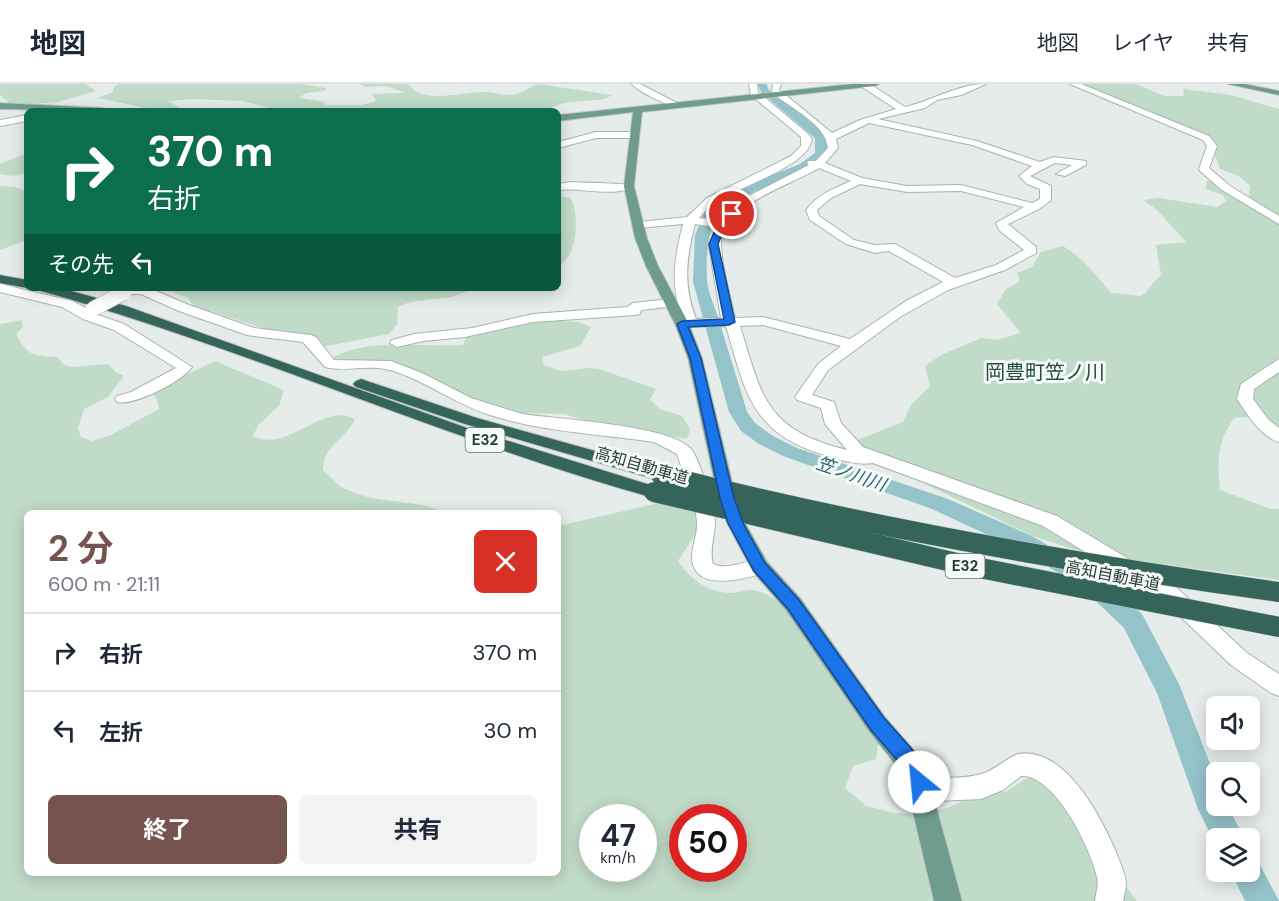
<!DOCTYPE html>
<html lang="ja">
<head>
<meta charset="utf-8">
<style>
  body { margin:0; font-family:"DM Sans","Noto Sans JP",sans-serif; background:#f2f2f3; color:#1f2937; height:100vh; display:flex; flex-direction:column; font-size:22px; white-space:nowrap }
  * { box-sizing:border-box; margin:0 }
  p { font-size:20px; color:#747a83 }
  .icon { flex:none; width:33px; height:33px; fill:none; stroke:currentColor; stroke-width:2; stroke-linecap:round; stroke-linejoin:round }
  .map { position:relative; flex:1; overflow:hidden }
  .drawer { position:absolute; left:24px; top:426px; width:537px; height:366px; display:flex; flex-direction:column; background:#fff; border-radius:9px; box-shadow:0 3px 15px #0003 }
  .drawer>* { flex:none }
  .banner { position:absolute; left:24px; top:24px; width:537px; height:183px; border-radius:9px; box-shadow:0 3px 15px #0003; background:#0b6e4f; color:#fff; overflow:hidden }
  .controls { position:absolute; left:1206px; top:612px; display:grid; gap:12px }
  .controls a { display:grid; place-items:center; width:54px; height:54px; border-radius:9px; background:#fff; box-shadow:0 3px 15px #0003; font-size:30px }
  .speed { position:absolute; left:579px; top:720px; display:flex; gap:12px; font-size:30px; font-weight:700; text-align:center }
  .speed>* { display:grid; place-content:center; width:78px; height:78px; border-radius:50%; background:#fff; box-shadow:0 3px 15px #0003; line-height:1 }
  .speed small { font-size:15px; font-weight:400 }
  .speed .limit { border:9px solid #d22; background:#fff; color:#111 }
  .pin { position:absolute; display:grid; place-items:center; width:51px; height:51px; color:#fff; margin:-26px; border:3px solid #fff; border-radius:50%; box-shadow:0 2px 6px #0007 }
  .me { position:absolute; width:66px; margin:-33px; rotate:332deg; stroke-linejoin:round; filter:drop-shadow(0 0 4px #0008) }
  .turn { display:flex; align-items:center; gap:21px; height:126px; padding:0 24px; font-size:27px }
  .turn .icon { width:78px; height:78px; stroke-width:2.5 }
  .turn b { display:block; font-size:42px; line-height:51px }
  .then { display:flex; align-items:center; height:57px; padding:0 24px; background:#0003; gap:12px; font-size:22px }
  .round { display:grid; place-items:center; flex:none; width:63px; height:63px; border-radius:9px; background:#f2f2f3 }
  .summary { display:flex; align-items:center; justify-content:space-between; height:102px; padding:0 24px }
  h1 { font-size:36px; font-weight:700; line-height:45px; color:#77534f }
  .primary-button { display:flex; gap:12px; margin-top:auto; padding:12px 24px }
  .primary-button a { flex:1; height:69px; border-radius:9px; background:#77534f; color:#fff; font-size:24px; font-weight:700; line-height:69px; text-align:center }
  .primary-button a+a { background:#f2f2f3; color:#1f2937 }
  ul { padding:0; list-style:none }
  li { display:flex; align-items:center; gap:18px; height:78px; padding:0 24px; border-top:2px solid #e0e1e3 }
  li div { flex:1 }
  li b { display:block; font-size:22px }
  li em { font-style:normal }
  header { display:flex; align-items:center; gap:36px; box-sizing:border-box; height:84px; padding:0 30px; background:#fff; border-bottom:2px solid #e0e1e3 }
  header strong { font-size:28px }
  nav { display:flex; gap:33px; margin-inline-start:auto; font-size:21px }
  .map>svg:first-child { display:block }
</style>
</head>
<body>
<header>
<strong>地図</strong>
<nav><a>地図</a><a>レイヤ</a><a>共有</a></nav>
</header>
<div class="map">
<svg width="1279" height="817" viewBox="0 0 1279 817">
  <rect width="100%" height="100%" fill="#e5ece9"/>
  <g fill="#c0dbc7" fill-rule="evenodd">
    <path d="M0,0H85L96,7L58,18L12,21L0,11Z"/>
    <path d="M118,0H300L326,4L324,7L306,9L299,14L322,17L326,21H361L374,18L376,15L371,10L406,9L386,2L365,3L360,0H408C423,21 462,8 484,8C495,8 506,13 517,10C525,8 530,2 538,0L612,11L605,15L564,19L541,27H281L242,17L193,15L169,17L181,25L160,27L98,14L113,8V4Z"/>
    <path d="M1079,0H1136L1164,12H1184L1183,5L1231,11L1279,25V354L1253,333L1234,334C1217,357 1217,378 1220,406L1271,425H1279V496L1116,474L1076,466L1033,452L919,397L855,374L852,358L903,338L911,321L930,302L925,282L941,271L981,254L996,256L1021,249L997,220L1005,206L1020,197L1017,189L1032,183L1041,168L1063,162C1085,175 1095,190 1111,209L1141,212C1151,206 1151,198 1161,191L1156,161L1186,158L1156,125L1143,116L1159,114L1217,123L1226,117L1223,111L1206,105L1207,96L1249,114L1250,102L1239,92L1220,85L1213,66L1206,58L1109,11Z"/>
    <path d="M27,69V89L13,92L0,90V80Z"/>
    <path d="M0,102L15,103L27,107V156L0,166Z"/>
    <path d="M558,112L570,114C579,127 577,160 568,173C566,177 561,180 558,183Z"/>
    <path d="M163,204H299L301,206L478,204L451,213L410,218L398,223L397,240L389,250L322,263L194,222L188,214Z"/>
    <path d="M528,235L578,238L591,243L580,262L542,273L544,281L561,287L588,284L599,285L656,305L650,316L660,325L682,332L690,345L687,355L588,338L565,330L520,329L494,324L384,276L336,278L333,273C376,253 419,264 463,261L466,254Z"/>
    <path d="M22,236L23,243L16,250C27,272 34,272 57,273L64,281L76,283L109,280L114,287L124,292L108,313L84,325L78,344L81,353L92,357L111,351L159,325L157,316L151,308L215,277L284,306L279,322L258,341L253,352C283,367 311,332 342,331C346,331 351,334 355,335C346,355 323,361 323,386L341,403L355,409L370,414L423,421L448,429H27V789H558V442L659,419L695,428L702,440L678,477C691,496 709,509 733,509C739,508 746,506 752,506C765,507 779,519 789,526L879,653L876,675L853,682L845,704L866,722L895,729L923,730L947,724L969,714L1007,707L1030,692L1050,705L1091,751L1108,779L1137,817H0V240ZM592,734H644V784H592ZM682,734H734V784H682Z"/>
  </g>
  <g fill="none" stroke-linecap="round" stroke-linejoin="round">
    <g fill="#94c3ca" fill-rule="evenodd">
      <path d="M757,0H767L768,5C779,14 819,42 825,52C846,87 726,105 714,137C707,155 706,177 707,196C708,209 715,223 719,236C728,267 738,297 747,328L755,339L773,352L797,364L948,415L1032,452L1095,489L1142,530L1179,600L1216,695V722H1228L1244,754H1216V762L1198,725L1157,609L1124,544L1079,501L1016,464L932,425L783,372L759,360L741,347L729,328L693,198L695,151L704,129L722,114L737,105L800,80L815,69V54L762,9Z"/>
      <path d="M1250,773L1258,777L1279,817H1245L1231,788H1250Z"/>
    </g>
    <g stroke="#a8b4af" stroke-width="2">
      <g id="minor">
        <path d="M632,0H640L681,21C673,26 639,8 632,0Z"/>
        <path d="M749,0H757L758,8L807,49L812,55C809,82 738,103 716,118C710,122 704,128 699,134L720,136L737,118L809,81L807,79L809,77H816L828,64C826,39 789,24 772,8L773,0H781L779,6L782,8L832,49L860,36L896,25L862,3V0L873,2L905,23C931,17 958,0 986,0L961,11L937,16L925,24L878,35L977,57L1040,78L1054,73L1086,77V81L1065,92L1056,90L1072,81L1055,79L1030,92L1051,102V116L1039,125L1008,140L1036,163V169L1005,186L948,206L900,233L828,286L812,311L834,318L841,339L863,363L1057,432L1177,504L1247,569L1279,590V612L1271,609L1231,581L1163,516L1043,442L873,379C859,382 841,376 828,372C751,350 746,310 726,242L677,243L675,240L677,237L683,236C670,201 674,175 683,140L639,144L633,141L639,138L687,133L707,114L791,72L801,62V53L751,11ZM869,39L972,61L1032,82L1019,92L1027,100L1040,105V115L1032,119L961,101L907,102L862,94L825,79L838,64L836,55ZM819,84L851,97C834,104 817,111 806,126L810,136L846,160L875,169L889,167L943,198L906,217L850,255L763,233L735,234C730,210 722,185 721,161C720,121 792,101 819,84ZM860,100L907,108L961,107L1024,123L996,139L999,146L1024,166L996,181L955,194L895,160L875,161L854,156L819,132L817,126L831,114ZM695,140L716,143L709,162L721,234L696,235C683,201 686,175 695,140ZM763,241L841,262L818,280L795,313L797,316L821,324L825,340L847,366C765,346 762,313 740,242Z"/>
        <path d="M1070,0H1081L1209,52L1217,62L1209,84L1230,102L1279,132V140L1222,106L1200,87L1199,85L1207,62L1203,56Z"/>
        <path d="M27,31V37L0,42V36Z"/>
        <path d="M596,48H634L639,51L634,54H596L558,64V58Z"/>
        <path d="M570,98C581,99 630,99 634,102C619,114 578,103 558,106V100Z"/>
        <path d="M0,200L72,217L86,224L98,222L100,225L95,230L124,240L192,283C183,297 134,322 117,318L115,315L117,312L131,308L176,284L114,246L83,235L62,223L0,208Z"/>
        <path d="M123,204H149L189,221L254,244L311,251L316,253L334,276L391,277L422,289L471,314L522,330C556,335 671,341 691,365C699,374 711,416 714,430C718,447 708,463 713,480C731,488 750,472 767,478L770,483L767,488C747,494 694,510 692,474C692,461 698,450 697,437C695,415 684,392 677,370L654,358C600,350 542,348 490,331C454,320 419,292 385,285C365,281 344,288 325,283L303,258L247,251L179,227L141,210H122L121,207Z"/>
        <path d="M670,215L675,216L677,219L675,222L641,226L640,230L635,231L533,238L465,253L423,257L397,263L390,259L392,256L414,250L472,244L533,230L627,223L633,219Z"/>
        <path d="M1279,275V288L1254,305L1253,315L1268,335L1279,344V358C1261,353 1247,330 1237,315L1241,300Z"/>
        <path d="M1018,670C1065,662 1101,733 1116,768C1119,777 1125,788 1126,799C1126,805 1124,811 1123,817H1095C1096,809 1099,801 1097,793C1091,765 1055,690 1021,692L1003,706L981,715L937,717L921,721L912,718L908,709L912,700C940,690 957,697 981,690C992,688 1005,675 1018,670Z"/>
      </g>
    </g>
    <g stroke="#c2c8c6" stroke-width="2">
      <g id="major">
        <path d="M853,0H879L875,2L642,28L634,102L647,154L658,182L689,240L702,274L736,414L745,439L767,478L800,514L885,633L924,678L962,817H934L904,691L869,647L786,526L753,488L727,439L718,414L688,274L675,240L646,182L635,154L624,102L633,28L558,37V31Z"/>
        <path d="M1228,0H1244L1279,7V11Z"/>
        <path d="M0,19L103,24L107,27L0,25Z"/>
      </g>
    </g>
    <g stroke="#c2c8c6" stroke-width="2">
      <g id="highway">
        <path d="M0,191L27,196V204L0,199Z"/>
        <path d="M40,204H60L126,222L470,345L660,404L663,408L660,412L654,414C446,356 249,265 41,207Z"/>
        <path d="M361,295L477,334L667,387L670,391L667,395L661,397L465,340L356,303L353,300L356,297Z"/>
      </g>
    </g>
    <use href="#minor" fill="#fff" fill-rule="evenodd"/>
    <use href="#major" fill="#6f9c8f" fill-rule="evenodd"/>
    <use href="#highway" fill="#35655a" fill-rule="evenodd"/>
    <g stroke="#a8b4af" stroke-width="12" stroke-linecap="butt">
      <path id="minor-bridge-far1" d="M120,210L127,207"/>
    </g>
    <g stroke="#a8b4af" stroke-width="16" stroke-linecap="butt">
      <path id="minor-bridge" d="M93,225L123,209"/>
    </g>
    <g stroke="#c2c8c6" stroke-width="21" stroke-linecap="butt">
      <g id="highway-bridge">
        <path d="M661,391C866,443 1070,479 1279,508"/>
        <path d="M654,408L965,481L1279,543"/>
      </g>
    </g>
    <use href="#minor-bridge-far1" stroke="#fff" stroke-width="11"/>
    <use href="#minor-bridge" stroke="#fff" stroke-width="15"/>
    <use href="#highway-bridge" stroke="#35655a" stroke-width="20"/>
  </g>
  <path fill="#1a73e8" stroke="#114b97" stroke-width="1.5" d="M729,128L736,130L726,141L718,160L735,238L729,241L688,243L701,274L734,414L743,439L765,479L799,516L884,634L911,664L922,680L928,698L926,704L919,706L912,704L907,690L897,676L871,646L788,525L754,487L728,439L720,414L690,274L677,240L682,237L724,235L709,160L718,140Z"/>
  <g text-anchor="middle" stroke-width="6" stroke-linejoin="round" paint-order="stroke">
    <g fill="#f5f9f7" stroke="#64756f" stroke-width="1.5">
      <rect x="465.5" y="344" width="39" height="24" rx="4.5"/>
      <rect x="945.5" y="470" width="39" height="24" rx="4.5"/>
    </g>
    <g font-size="15" font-weight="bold" fill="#263c35">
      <text x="485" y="361">E32</text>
      <text x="965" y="487">E32</text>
    </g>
    <g font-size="16" fill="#263c35" stroke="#f5f9f7">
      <text transform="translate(642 381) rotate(16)" y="6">高知自動車道</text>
      <text transform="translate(1113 491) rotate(11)" y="6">高知自動車道</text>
    </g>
    <g font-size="18" font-style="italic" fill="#276671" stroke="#f5f9f7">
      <text transform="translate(851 390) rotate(19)" y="6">笠ノ川川</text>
    </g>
    <g font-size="20" fill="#244c41" stroke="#f5f9f7">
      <text x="1045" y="295">岡豊町笠ノ川</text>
    </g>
  </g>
</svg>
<div class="controls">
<a><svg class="icon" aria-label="sound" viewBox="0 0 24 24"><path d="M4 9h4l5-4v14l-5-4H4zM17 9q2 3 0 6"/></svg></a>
<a><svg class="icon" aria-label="search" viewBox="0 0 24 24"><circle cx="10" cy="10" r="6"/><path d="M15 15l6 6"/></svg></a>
<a><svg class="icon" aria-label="layers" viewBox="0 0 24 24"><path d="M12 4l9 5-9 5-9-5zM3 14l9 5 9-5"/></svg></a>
</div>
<div class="speed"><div>47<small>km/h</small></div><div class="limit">50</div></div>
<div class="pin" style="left:732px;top:130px;background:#d93025"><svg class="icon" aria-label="arrive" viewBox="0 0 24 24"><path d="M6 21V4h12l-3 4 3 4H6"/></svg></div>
<svg class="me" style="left:919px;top:698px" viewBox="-20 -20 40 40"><circle r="19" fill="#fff"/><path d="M0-13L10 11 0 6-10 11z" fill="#1a73e8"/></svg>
<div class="banner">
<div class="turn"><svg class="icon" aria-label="right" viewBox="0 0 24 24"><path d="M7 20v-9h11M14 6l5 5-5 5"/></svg><div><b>370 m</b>右折</div></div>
<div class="then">その先<svg class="icon" aria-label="left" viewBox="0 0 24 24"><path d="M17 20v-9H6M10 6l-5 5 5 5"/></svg></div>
</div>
<section class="drawer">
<div class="summary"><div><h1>2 分</h1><p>600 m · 21:11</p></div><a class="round" style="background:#d93025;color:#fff"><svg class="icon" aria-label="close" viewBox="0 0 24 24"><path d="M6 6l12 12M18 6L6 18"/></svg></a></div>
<ul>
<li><svg class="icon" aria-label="right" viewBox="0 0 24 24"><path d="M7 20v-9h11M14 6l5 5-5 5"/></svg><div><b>右折</b></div><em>370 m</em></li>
<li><svg class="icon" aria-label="left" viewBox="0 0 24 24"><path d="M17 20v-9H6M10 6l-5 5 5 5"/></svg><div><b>左折</b></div><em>30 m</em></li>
</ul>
<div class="primary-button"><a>終了</a><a>共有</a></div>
</section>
</div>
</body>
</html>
